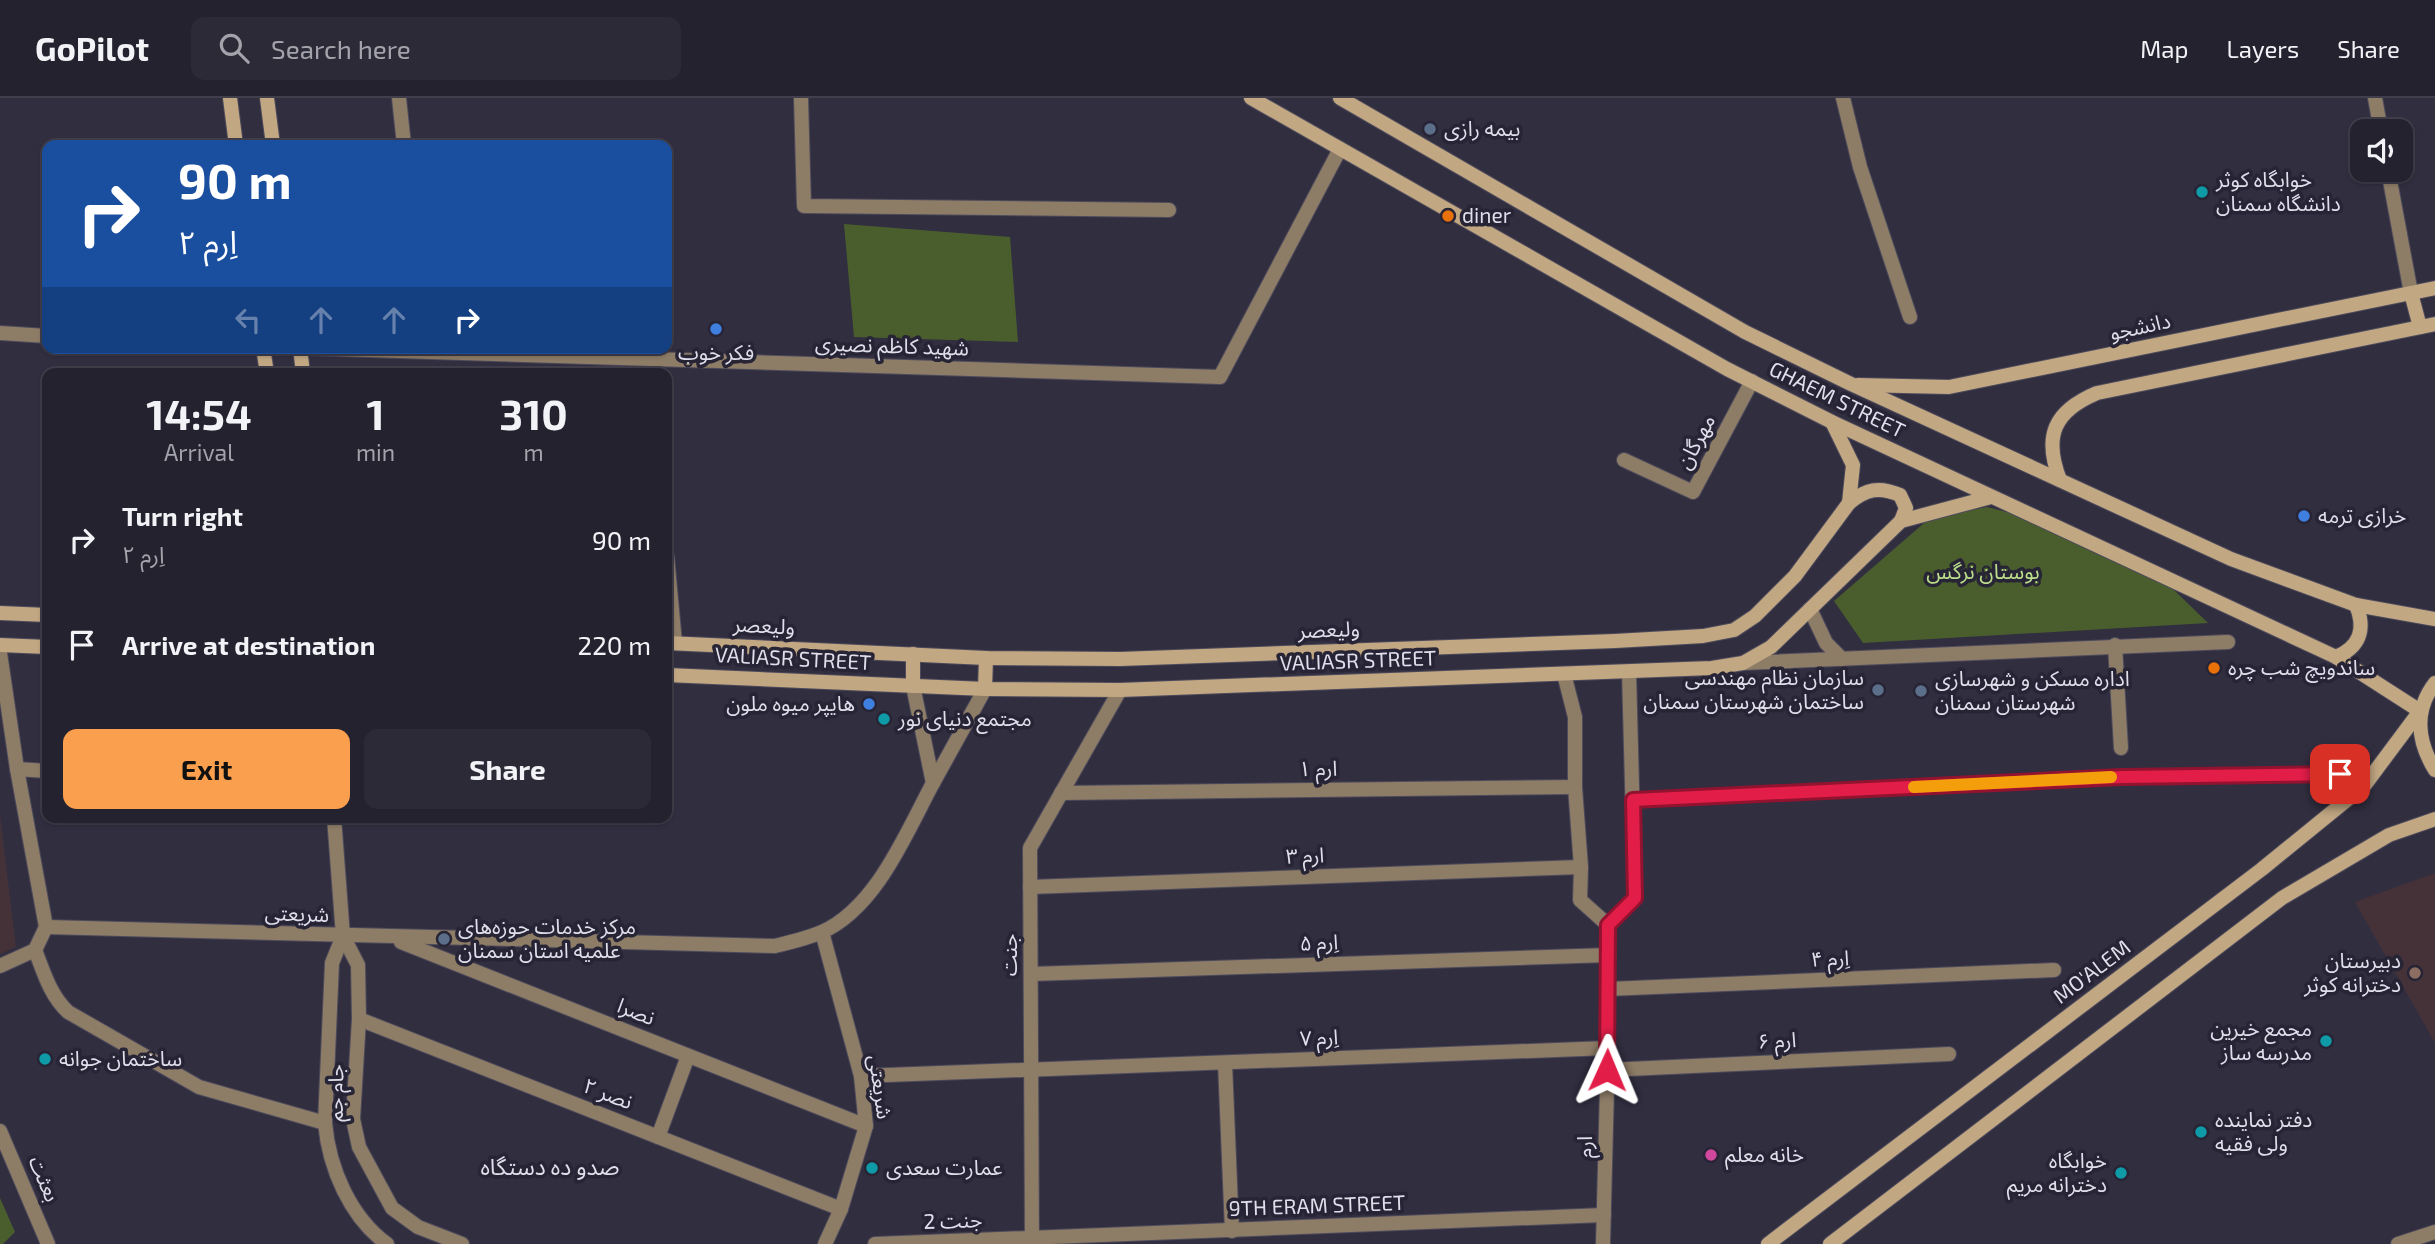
<!DOCTYPE html>
<html lang="en">
<head>
<meta charset="utf-8">
<style>
  body { margin:0; font-family:"Exo 2","Noto Sans Arabic",sans-serif; background:#2d2a38; color:#f1f3f6; height:100vh; display:flex; flex-direction:column; font-size:26px; white-space:nowrap }
  * { box-sizing:border-box; margin:0 }
  p { font-size:23px; color:#a3a4ab }
  .icon { flex:none; width:38px; height:38px; fill:none; stroke:currentColor; stroke-width:2; stroke-linecap:round; stroke-linejoin:round }
  .map { position:relative; flex:1; overflow:hidden }
  .panel { position:absolute; left:42px; top:270px; width:630px; height:455px; display:flex; flex-direction:column; background:#252230; border-radius:14px; box-shadow:0 2px 5px #0004,0 0 0 2px #423f4c }
  .panel>* { flex:none }
  .hud { position:absolute; left:42px; top:42px; width:630px; height:214px; border-radius:14px; box-shadow:0 2px 5px #0004,0 0 0 2px #423f4c; background:#1a4fa0; color:#fff; overflow:hidden }
  .buttons { position:absolute; left:2350px; top:21px; display:grid; gap:14px }
  .buttons a { display:grid; place-items:center; width:63px; height:63px; border-radius:14px; background:#252230; box-shadow:0 2px 5px #0004,0 0 0 2px #423f4c; font-size:35px }
  .pin { position:absolute; display:grid; place-items:center; width:60px; height:60px; color:#fff; margin:-30px; border-radius:14px; box-shadow:0 4px 10px #0006 }
  .me { position:absolute; width:77px; margin:-38px; rotate:1deg; stroke-linejoin:round; filter:drop-shadow(0 0 5px #0008) }
  .turn { display:flex; align-items:center; gap:24px; height:147px; padding:0 21px; font-size:32px }
  .turn .icon { width:91px; height:91px; stroke-width:2.5 }
  .turn b { display:block; font-size:49px; line-height:60px }
  .lanes { display:flex; align-items:center; height:66px; padding:0 21px; background:#0003; justify-content:center; gap:35px; direction:ltr }
  .lanes .off { opacity:.35 }
  .eta { display:flex; justify-content:space-evenly; align-items:center; height:119px; text-align:center }
  .eta b { font-size:42px; font-weight:700; line-height:49px }
  .primary-button { display:flex; gap:14px; margin-top:auto; padding:14px 21px }
  .primary-button a { flex:1; height:80px; border-radius:14px; background:#fa9f4e; color:#111; font-size:28px; font-weight:700; line-height:80px; text-align:center }
  .primary-button a+a { background:#2d2a38; color:#f1f3f6 }
  ul { padding:0; list-style:none }
  li { display:flex; align-items:center; gap:21px; height:105px; padding:0 21px }
  li div { flex:1 }
  li b { display:block; font-size:26px }
  li em { font-style:normal }
  header { display:flex; align-items:center; gap:42px; box-sizing:border-box; height:98px; padding:0 35px; background:#252230; border-bottom:2px solid #423f4c }
  header strong { font-size:33px }
  nav { display:flex; gap:38px; margin-inline-start:auto; font-size:24px }
  .search { width:490px; height:63px; background:#2d2a38; display:flex; align-items:center; gap:18px; box-sizing:border-box; padding:0 24px; border-radius:14px; color:#a3a4ab; font-size:26px }
  .map>svg:first-child { display:block }
</style>
</head>
<body>
<header>
<strong>GoPilot</strong>
<div class="search"><svg class="icon" aria-label="search" viewBox="0 0 24 24"><circle cx="10" cy="10" r="6"/><path d="M15 15l6 6"/></svg>Search here</div>
<nav><a>Map</a><a>Layers</a><a>Share</a></nav>
</header>
<div class="map">
<svg width="2435" height="1146" viewBox="0 0 2435 1146">
  <rect width="100%" height="100%" fill="#312e40"/>
  <g fill="#453239">
    <path d="M0,718L16,849L0,856Z"/>
    <path d="M2435,775V945L2355,804Z"/>
  </g>
  <g fill="#4a5e2d">
    <path d="M844,126L1010,139L1018,244L854,239Z"/>
    <path d="M1987,409L2019,417L2172,490L2208,525L1863,545L1834,503L1931,419Z"/>
    <path d="M0,1100L15,1134L3,1146H0Z"/>
  </g>
  <g fill="none" stroke-linecap="round" stroke-linejoin="round">
    <g stroke="#4d4a5b" stroke-width="16">
      <g id="minor">
        <path d="M399,0L404,47"/>
        <path d="M801,0L804,108L1169,112"/>
        <path d="M1843,0L1860,69L1910,219"/>
        <path d="M2375,0L2381,33"/>
        <path d="M2388,72L2411,195"/>
        <path d="M0,235L47,238"/>
        <path d="M304,250L1220,279L1340,51"/>
        <path d="M1624,362L1693,394L1752,283"/>
        <path d="M667,458L675,545"/>
        <path d="M1810,511L1826,545L1842,561"/>
        <path d="M2115,547L2121,650"/>
        <path d="M0,555L17,671L46,829"/>
        <path d="M1743,565L2228,544"/>
        <path d="M1564,576L1575,619V689L1581,769L1580,802L1608,827L1635,800L1629,574"/>
        <path d="M913,588L933,685L985,591"/>
        <path d="M17,671L47,673"/>
        <path d="M1061,695L1575,689"/>
        <path d="M1633,702L2122,679L2340,676"/>
        <path d="M1030,789L1581,769"/>
        <path d="M46,829L775,848C791,844 808,840 822,834C877,809 906,735 933,685"/>
        <path d="M822,834L861,978L866,1028L841,1111L825,1146"/>
        <path d="M401,844L866,1028"/>
        <path d="M35,852C44,875 50,897 68,914L199,989L325,1025"/>
        <path d="M0,868L35,852L46,829"/>
        <path d="M1031,876L1609,857"/>
        <path d="M1608,891L2054,872"/>
        <path d="M359,921L841,1111"/>
        <path d="M1225,965L1232,1133"/>
        <path d="M1607,972L1949,956"/>
        <path d="M861,978L1608,950"/>
        <path d="M658,1039L688,958"/>
        <path d="M875,1146L1604,1117"/>
        <path d="M1032,1146L1030,750L1120,592"/>
        <path d="M1603,1146L1608,950V827"/>
        <path d="M2398,1146L2435,1134"/>
      </g>
    </g>
    <g stroke="#4d4a5b" stroke-width="16">
      <g id="tertiary">
        <path d="M334,719L343,838L358,867L359,921L353,1021L359,1049L392,1110L418,1129L462,1146"/>
        <path d="M343,838L332,865L325,1025C329,1070 350,1119 387,1146"/>
        <path d="M0,1033L48,1146"/>
      </g>
    </g>
    <g stroke="#4d4a5b" stroke-width="16">
      <g id="secondary">
        <path d="M230,0L236,47"/>
        <path d="M267,0L273,47"/>
        <path d="M1251,0L1727,271L1832,324L2336,559L2420,613L2364,688L2262,771L1768,1146"/>
        <path d="M1340,0L1745,234L1851,286L2231,461L2356,507L2435,521"/>
        <path d="M2411,195L2420,229"/>
        <path d="M263,250L267,275"/>
        <path d="M300,250L303,275"/>
        <path d="M1858,287L1949,289L2435,190"/>
        <path d="M2060,382C2043,338 2054,313 2097,295L2435,226"/>
        <path d="M1849,405C1866,391 1879,388 1900,397L1906,410L1901,423"/>
        <path d="M0,515L47,517"/>
        <path d="M667,545L986,560L1120,561L1615,543L1703,538L1734,532L1755,518L1795,478L1849,405L1853,367L1832,324"/>
        <path d="M0,547L47,549"/>
        <path d="M913,556V588"/>
        <path d="M2336,559C2360,549 2366,531 2356,507"/>
        <path d="M667,577L985,591L1120,592L1712,570L1743,565L1771,549L1901,423L1991,399"/>
        <path d="M2435,585C2414,612 2417,643 2435,672"/>
        <path d="M985,591L986,560"/>
        <path d="M1830,1146L2282,800L2389,737L2435,721"/>
      </g>
    </g>
    <use href="#minor" stroke="#8d7c66" stroke-width="14"/>
    <use href="#tertiary" stroke="#8d7c66" stroke-width="14"/>
    <use href="#secondary" stroke="#c1a782" stroke-width="14"/>
  </g>
  <g fill="none" stroke-linecap="round" stroke-linejoin="round">
    <g stroke="#92132f" stroke-width="18">
      <path id="route" d="M1607,972L1608,827L1635,800L1633,702L2122,679L2340,676"/>
    </g>
    <use href="#route" stroke="#e11d48" stroke-width="12"/>
    <path stroke="#f59e0b" stroke-width="12" d="M1914,689L2111,679"/>
  </g>
  <g fill="#5c6f8a" stroke="#272436" stroke-width="2.5">
    <circle cx="1430" cy="31" r="7"/>
    <circle cx="1878" cy="592" r="7"/>
    <circle cx="1921" cy="593" r="7"/>
    <circle cx="444" cy="841" r="7"/>
  </g>
  <g fill="#0f9aa8" stroke="#272436" stroke-width="2.5">
    <circle cx="2202" cy="94" r="7"/>
    <circle cx="884" cy="621" r="7"/>
    <circle cx="2326" cy="943" r="7"/>
    <circle cx="45" cy="961" r="7"/>
    <circle cx="2201" cy="1034" r="7"/>
    <circle cx="872" cy="1070" r="7"/>
    <circle cx="2121" cy="1075" r="7"/>
  </g>
  <g fill="#e8710a" stroke="#272436" stroke-width="2.5">
    <circle cx="1448" cy="118" r="7"/>
    <circle cx="2214" cy="570" r="7"/>
  </g>
  <g fill="#3f7fe0" stroke="#272436" stroke-width="2.5">
    <circle cx="716" cy="231" r="7"/>
    <circle cx="2304" cy="418" r="7"/>
    <circle cx="869" cy="606" r="7"/>
  </g>
  <circle fill="#8d6e63" stroke="#272436" stroke-width="2.5" cx="2415" cy="875" r="7"/>
  <circle fill="#d1479c" stroke="#272436" stroke-width="2.5" cx="1711" cy="1057" r="7"/>
  <g text-anchor="middle" stroke-width="7" stroke-linejoin="round" paint-order="stroke">
    <g font-size="21" fill="#dfdeea" stroke="#272436" text-anchor="start">
      <text x="1444" y="38">بیمه رازی</text>
      <text x="2216" y="89">خوابگاه کوثر<tspan x="2216" dy="24">دانشگاه سمنان</tspan></text>
      <text x="1462" y="125">diner</text>
      <text x="716" y="262" text-anchor="middle">فکر خوب</text>
      <text x="2318" y="425">خرازی ترمه</text>
      <text x="2228" y="577">ساندویچ شب چره</text>
      <text x="1864" y="587" text-anchor="end">سازمان نظام مهندسی<tspan x="1864" dy="24">ساختمان شهرستان سمنان</tspan></text>
      <text x="1935" y="588">اداره مسکن و شهرسازی<tspan x="1935" dy="24">شهرستان سمنان</tspan></text>
      <text x="855" y="613" text-anchor="end">هایپر میوه ملون</text>
      <text x="898" y="628">مجتمع دنیای نور</text>
      <text x="458" y="836">مرکز خدمات حوزه‌های<tspan x="458" dy="24">علمیه استان سمنان</tspan></text>
      <text x="2401" y="870" text-anchor="end">دبیرستان<tspan x="2401" dy="24">دخترانه کوثر</tspan></text>
      <text x="2312" y="938" text-anchor="end">مجمع خیرین<tspan x="2312" dy="24">مدرسه ساز</tspan></text>
      <text x="59" y="968">ساختمان جوانه</text>
      <text x="2215" y="1029">دفتر نماینده<tspan x="2215" dy="24">ولی فقیه</tspan></text>
      <text x="1725" y="1064">خانه معلم</text>
      <text x="2107" y="1070" text-anchor="end">خوابگاه<tspan x="2107" dy="24">دخترانه مریم</tspan></text>
      <text x="886" y="1077">عمارت سعدی</text>
    </g>
    <g font-size="21" fill="#dfdeea" stroke="#272436">
      <text transform="translate(2140 229) rotate(-12)" y="7">دانشجو</text>
      <text transform="translate(892 248) rotate(2)" y="7">شهید کاظم نصیری</text>
      <text transform="translate(1837 302) rotate(26)" y="7">GHAEM STREET</text>
      <text transform="translate(1696 344) rotate(-62)" y="7">مهرگان</text>
      <text transform="translate(764 528) rotate(3)" y="7">ولیعصر</text>
      <text transform="translate(1329 532) rotate(-2)" y="7">ولیعصر</text>
      <text transform="translate(793 561) rotate(3)" y="7">VALIASR STREET</text>
      <text transform="translate(1358 563) rotate(-2)" y="7">VALIASR STREET</text>
      <text transform="translate(1318 671) rotate(-1)" y="7">ارم ۱</text>
      <text transform="translate(1305 758) rotate(-2)" y="7">ارم ۳</text>
      <text transform="translate(297 816) rotate(2)" y="7">شریعتی</text>
      <text transform="translate(1319 845) rotate(-2)" y="7">اِرم ۵</text>
      <text transform="translate(1010 857) rotate(-90)" y="7">جنت</text>
      <text transform="translate(1830 861) rotate(-2)" y="7">اِرم ۴</text>
      <text transform="translate(2092 874) rotate(-37)" y="7">MO'ALEM</text>
      <text transform="translate(636 914) rotate(22)" y="7">نصرا</text>
      <text transform="translate(1319 940) rotate(-2)" y="7">اِرم ۷</text>
      <text transform="translate(1777 943) rotate(-3)" y="7">ارم ۶</text>
      <text transform="translate(880 989) rotate(82)" y="7">شریعتی</text>
      <text transform="translate(336 995) rotate(-89)" y="7">جام جم</text>
      <text transform="translate(608 996) rotate(21)" y="7">نصر ۲</text>
      <text transform="translate(1585 1049) rotate(-89)" y="7">ارم</text>
      <text transform="translate(44 1081) rotate(67)" y="7">بعثت</text>
      <text transform="translate(1317 1108) rotate(-2)" y="7">9TH ERAM STREET</text>
      <text transform="translate(953 1123) rotate(-2)" y="7">جنت 2</text>
    </g>
    <g font-size="21" fill="#bbde8a" stroke="#272436">
      <text x="1983" y="481">بوستان نرگس</text>
    </g>
    <g font-size="23" fill="#dfdeea" stroke="#272436">
      <text x="550" y="1077">صدو ده دستگاه</text>
    </g>
  </g>
</svg>
<div class="buttons">
<a><svg class="icon" aria-label="sound" viewBox="0 0 24 24"><path d="M4 9h4l5-4v14l-5-4H4zM17 9q2 3 0 6"/></svg></a>
</div>
<div class="pin" style="left:2340px;top:676px;background:#d93025"><svg class="icon" aria-label="arrive" viewBox="0 0 24 24"><path d="M6 21V4h12l-3 4 3 4H6"/></svg></div>
<svg class="me" style="left:1607px;top:972px" viewBox="-20 -20 40 40"><path d="M0-17L14 15 0 8-14 15z" fill="#e11d48" stroke="#fff" stroke-width="4"/></svg>
<div class="hud">
<div class="turn"><svg class="icon" aria-label="right" viewBox="0 0 24 24"><path d="M7 20v-9h11M14 6l5 5-5 5"/></svg><div><b>90 m</b>اِرم ۲</div></div>
<div class="lanes"><svg class="icon off" aria-label="left" viewBox="0 0 24 24"><path d="M17 20v-9H6M10 6l-5 5 5 5"/></svg><svg class="icon off" aria-label="ahead" viewBox="0 0 24 24"><path d="M12 20V5M6 11l6-6 6 6"/></svg><svg class="icon off" aria-label="ahead" viewBox="0 0 24 24"><path d="M12 20V5M6 11l6-6 6 6"/></svg><svg class="icon" aria-label="right" viewBox="0 0 24 24"><path d="M7 20v-9h11M14 6l5 5-5 5"/></svg></div>
</div>
<section class="panel">
<div class="eta">
<div><b>14:54</b><p>Arrival</p></div>
<div><b>1</b><p>min</p></div>
<div><b>310</b><p>m</p></div>
</div>
<ul>
<li><svg class="icon" aria-label="right" viewBox="0 0 24 24"><path d="M7 20v-9h11M14 6l5 5-5 5"/></svg><div><b>Turn right</b><p>اِرم ۲</p></div><em>90 m</em></li>
<li><svg class="icon" aria-label="arrive" viewBox="0 0 24 24"><path d="M6 21V4h12l-3 4 3 4H6"/></svg><div><b>Arrive at destination</b></div><em>220 m</em></li>
</ul>
<div class="primary-button"><a>Exit</a><a>Share</a></div>
</section>
</div>
</body>
</html>
